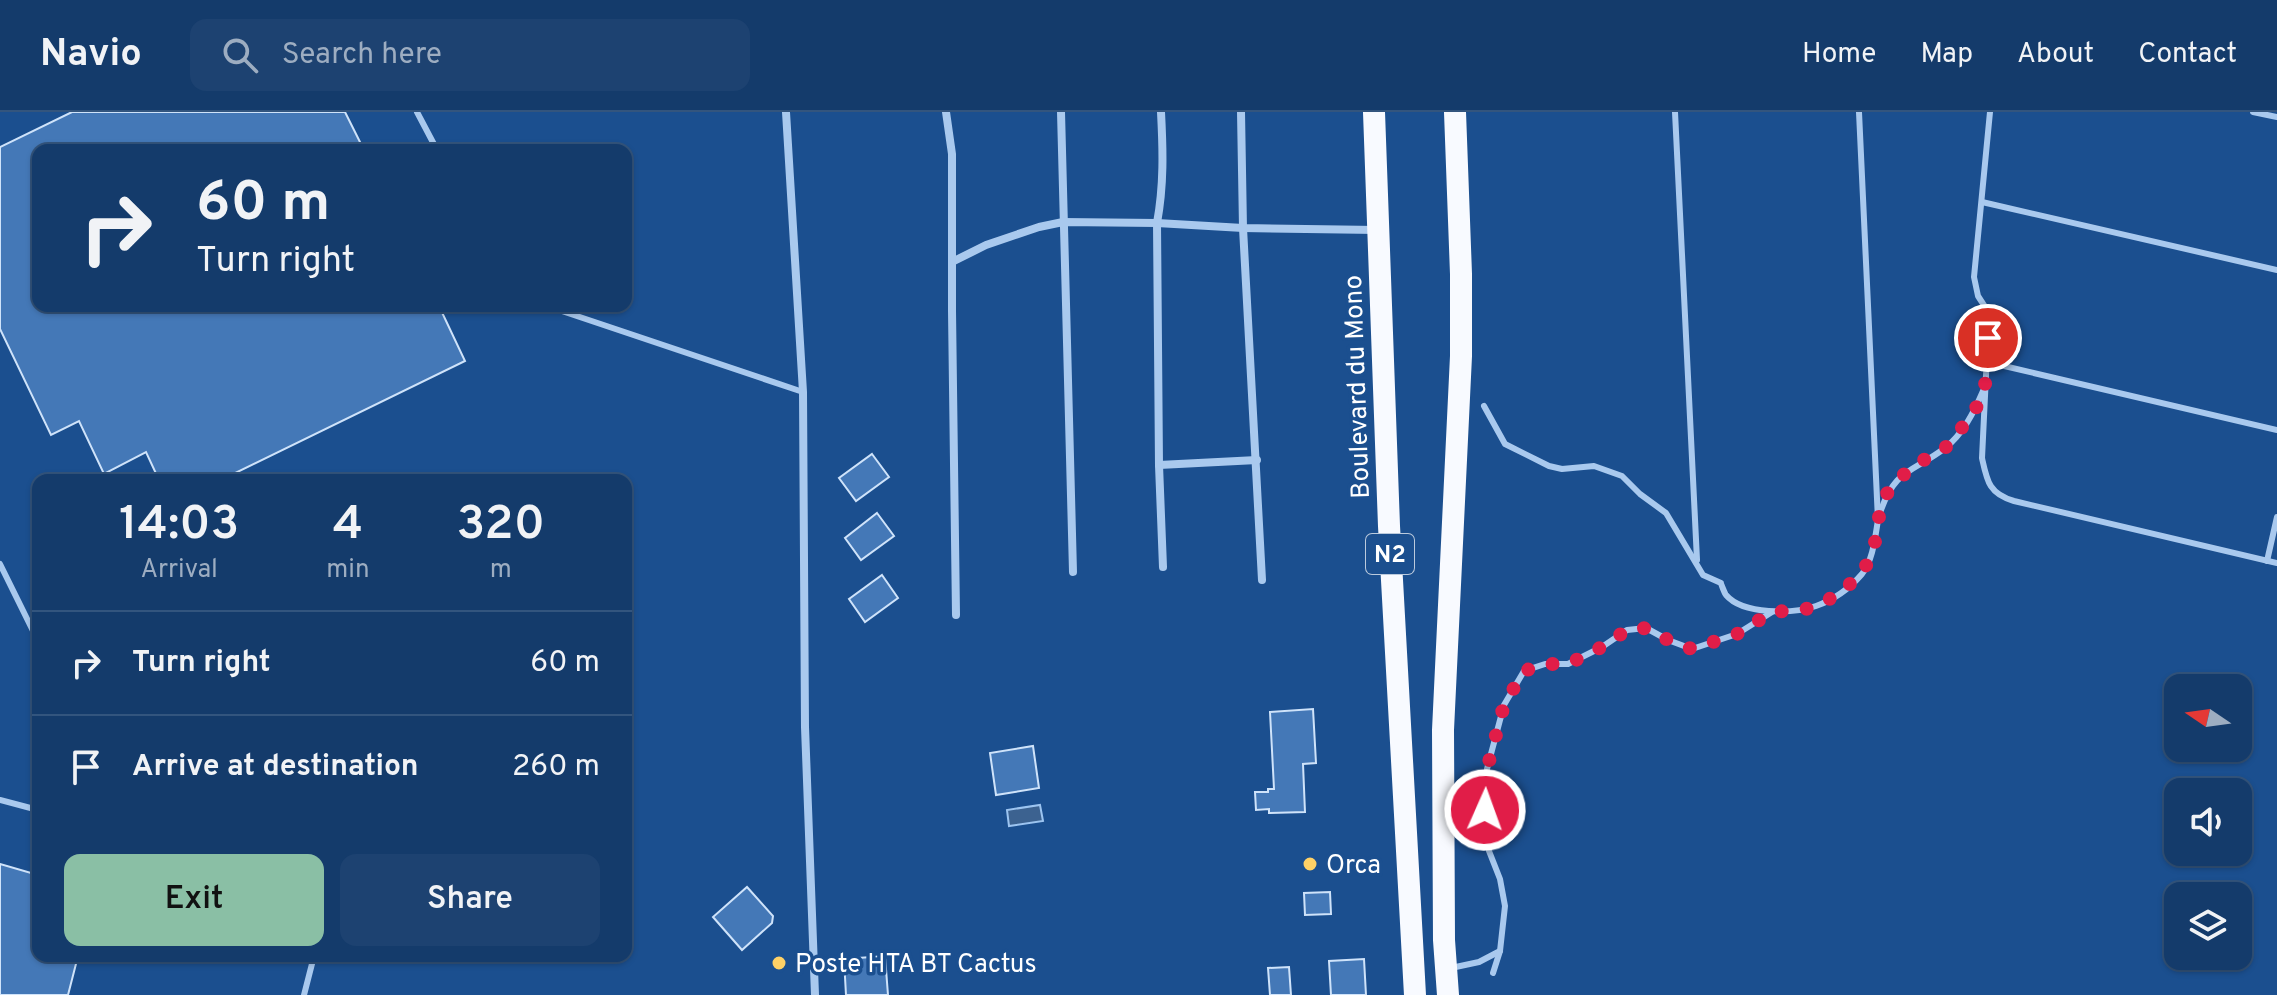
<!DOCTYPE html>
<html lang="en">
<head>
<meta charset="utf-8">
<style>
  body { margin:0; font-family:Overpass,sans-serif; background:#1d4271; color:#f1f3f6; height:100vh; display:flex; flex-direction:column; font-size:30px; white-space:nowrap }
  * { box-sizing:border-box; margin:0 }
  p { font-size:26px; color:#9dadc1 }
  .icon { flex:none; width:44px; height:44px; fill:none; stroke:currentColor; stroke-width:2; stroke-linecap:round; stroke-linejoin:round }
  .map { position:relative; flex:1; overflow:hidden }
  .details { position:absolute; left:32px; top:362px; width:600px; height:488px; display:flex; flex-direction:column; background:#143b6b; border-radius:16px; box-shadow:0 2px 6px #0004,0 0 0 2px #33557e }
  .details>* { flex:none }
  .top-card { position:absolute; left:32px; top:32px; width:600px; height:168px; border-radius:16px; box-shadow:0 2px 6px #0004,0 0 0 2px #33557e; background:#143b6b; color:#f1f3f6; overflow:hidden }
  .needle { width:52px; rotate:283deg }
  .controls { position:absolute; left:2164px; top:562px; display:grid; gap:16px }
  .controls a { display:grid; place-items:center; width:88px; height:88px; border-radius:16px; background:#143b6b; box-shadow:0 2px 6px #0004,0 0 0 2px #33557e; font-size:40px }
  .pin { position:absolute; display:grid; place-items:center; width:68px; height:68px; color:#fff; margin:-34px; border:4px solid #fff; border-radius:50%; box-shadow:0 2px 8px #0007 }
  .me { position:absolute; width:88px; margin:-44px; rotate:2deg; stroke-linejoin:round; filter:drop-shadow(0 0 6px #0008) }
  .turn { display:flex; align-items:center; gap:28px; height:168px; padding:0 32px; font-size:36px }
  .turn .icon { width:104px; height:104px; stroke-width:2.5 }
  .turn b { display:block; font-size:56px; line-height:68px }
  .eta { display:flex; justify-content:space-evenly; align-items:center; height:136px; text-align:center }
  .eta b { font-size:48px; font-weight:600; line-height:56px }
  .primary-button { display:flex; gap:16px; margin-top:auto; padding:16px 32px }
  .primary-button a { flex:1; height:92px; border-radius:16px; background:#8abfa5; color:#111; font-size:32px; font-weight:600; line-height:92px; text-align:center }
  .primary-button a+a { background:#1d4271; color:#f1f3f6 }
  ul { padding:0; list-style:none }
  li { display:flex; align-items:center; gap:24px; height:104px; padding:0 32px; border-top:2px solid #33557e }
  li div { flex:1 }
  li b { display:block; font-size:30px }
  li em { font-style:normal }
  header { display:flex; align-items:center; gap:48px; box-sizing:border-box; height:112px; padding:0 40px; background:#143b6b; border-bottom:2px solid #33557e }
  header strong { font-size:38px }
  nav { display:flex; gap:44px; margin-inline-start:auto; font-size:28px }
  .search { width:560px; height:72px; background:#1d4271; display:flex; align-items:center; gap:20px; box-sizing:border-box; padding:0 28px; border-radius:16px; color:#9dadc1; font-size:30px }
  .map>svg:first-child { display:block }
</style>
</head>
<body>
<header>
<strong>Navio</strong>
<div class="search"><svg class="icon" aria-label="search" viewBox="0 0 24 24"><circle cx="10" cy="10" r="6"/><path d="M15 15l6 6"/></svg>Search here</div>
<nav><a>Home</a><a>Map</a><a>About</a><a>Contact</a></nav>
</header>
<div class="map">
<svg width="2277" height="883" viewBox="0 0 2277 883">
  <rect width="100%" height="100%" fill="#1b4f8f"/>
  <path fill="#3c6290" stroke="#9cc4f0" stroke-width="2" d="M1040,693L1043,709L1009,714L1007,698Z"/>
  <g fill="#4478b7" stroke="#cfe3fa" stroke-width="2">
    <path d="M72,0H345L364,38H38V194H439L465,249L221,368H159L146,340L104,362L79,309L51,323L0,217V35Z"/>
    <path d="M872,342L889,365L856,389L839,366Z"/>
    <path d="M877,401L894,424L861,448L845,426Z"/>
    <path d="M882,463L898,486L865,510L849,487Z"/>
    <path d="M1313,597L1316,651L1303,652L1305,700L1269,701V697L1256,698L1255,680H1268V677H1274L1270,600Z"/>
    <path d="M1033,634L1039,676L996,683L990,641Z"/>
    <path d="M0,752L38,763V844H78L68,883H0Z"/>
    <path d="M747,775L773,804L772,811L742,838L713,805Z"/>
    <path d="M1330,780L1331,802L1305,803L1304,781Z"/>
    <path d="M885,844L888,883H846L844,847Z"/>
    <path d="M1364,847L1366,883H1331L1329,849Z"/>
    <path d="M1289,855L1291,883H1270L1268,856Z"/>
  </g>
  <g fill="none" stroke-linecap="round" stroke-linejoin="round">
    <g stroke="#a9c9ee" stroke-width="6">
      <path d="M417,0L437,38"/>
      <path d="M1675,0L1697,448"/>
      <path d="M1990,0L1974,165L1978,184L1989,201L1982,346C1987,369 1989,382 2014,389L2277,451"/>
      <path d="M2253,0L2277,5"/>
      <path d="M1982,90L2277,158"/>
      <path d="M547,194L803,280"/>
      <path d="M1987,250L2277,318"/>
      <path d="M1484,294L1505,332L1549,354L1562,357L1594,354L1622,364L1640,382L1666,401L1703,463L1721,471C1721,472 1725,482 1726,483C1743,503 1793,502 1816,494C1833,488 1850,476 1862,462C1873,448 1875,426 1878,408L1859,0"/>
      <path d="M1880,401C1895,356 1912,361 1945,336C1963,322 1974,300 1983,279"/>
      <path d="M2267,449L2277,405"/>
      <path d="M0,452L38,529"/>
      <path d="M0,688L38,698"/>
      <path d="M1451,856L1479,850L1500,839"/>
      <path d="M1493,861L1500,839L1505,794L1500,767L1489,739L1485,698L1487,657L1504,593L1524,559L1545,552H1568L1602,535L1627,518L1646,516L1668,528L1692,537L1737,522L1772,500"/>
      <path d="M304,883L314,844"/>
    </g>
    <g stroke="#a9c9ee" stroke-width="8">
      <path d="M786,0L803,280L805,615L815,883"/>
      <path d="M946,0L952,42V199L956,503"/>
      <path d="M1061,0L1073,460"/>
      <path d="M1161,0C1163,38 1164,73 1157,111L1159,353L1163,455"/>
      <path d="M1241,0L1243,116L1262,468"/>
      <path d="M954,149L986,133L1039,115L1063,110L1157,111L1243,116L1377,118"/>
      <path d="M1159,353L1257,348"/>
    </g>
    <g stroke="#f8faff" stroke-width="22">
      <path d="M1374,0L1389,414L1415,883"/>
      <path d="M1448,883L1444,828L1443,618L1461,244V162L1455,0"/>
    </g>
  </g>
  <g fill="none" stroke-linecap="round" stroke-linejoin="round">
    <path stroke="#e11d48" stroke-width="14" stroke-dasharray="0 25.2" d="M1485,698L1487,657L1504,593L1524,559L1545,552H1568L1602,535L1627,518L1646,516L1668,528L1692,537L1737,522L1772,500L1803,498L1818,493L1839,482L1864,459L1875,430L1878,408L1886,383L1895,371L1912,355L1946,335L1974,301L1985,274L1988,226"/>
  </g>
  <g fill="#ffd166" stroke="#1b4f8f" stroke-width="3">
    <circle cx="1310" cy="752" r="8"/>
    <circle cx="779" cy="851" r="8"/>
  </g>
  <g text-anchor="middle" stroke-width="7" stroke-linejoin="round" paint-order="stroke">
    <rect fill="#1b4f8f" stroke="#bbcadd" stroke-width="2" x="1366" y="422" width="48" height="40" rx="6"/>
    <g font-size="24" font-weight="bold" fill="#fff">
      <text x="1390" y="450">N2</text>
    </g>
    <g font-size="26" fill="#fff" stroke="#1b4f8f">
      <text transform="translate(1356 275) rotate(-92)" y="9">Boulevard du Mono</text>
    </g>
    <g font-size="26" fill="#fff" stroke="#1b4f8f" text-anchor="start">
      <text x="1326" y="761">Orca</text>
      <text x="795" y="860">Poste HTA BT Cactus</text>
    </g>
  </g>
</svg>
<div class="controls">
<a><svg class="needle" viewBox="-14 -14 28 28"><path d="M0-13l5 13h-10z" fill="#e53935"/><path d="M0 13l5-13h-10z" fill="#9dadc1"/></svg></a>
<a><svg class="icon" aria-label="sound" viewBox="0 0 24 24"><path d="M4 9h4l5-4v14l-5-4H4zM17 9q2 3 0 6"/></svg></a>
<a><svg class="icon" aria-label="layers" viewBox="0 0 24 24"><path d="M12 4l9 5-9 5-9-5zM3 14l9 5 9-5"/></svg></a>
</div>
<div class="pin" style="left:1988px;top:226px;background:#d93025"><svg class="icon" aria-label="arrive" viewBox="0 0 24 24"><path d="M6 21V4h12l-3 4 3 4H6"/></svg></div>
<svg class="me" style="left:1485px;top:698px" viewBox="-20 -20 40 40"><circle r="17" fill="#e11d48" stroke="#fff" stroke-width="3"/><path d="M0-11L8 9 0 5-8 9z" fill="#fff"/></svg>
<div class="top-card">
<div class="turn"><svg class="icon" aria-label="right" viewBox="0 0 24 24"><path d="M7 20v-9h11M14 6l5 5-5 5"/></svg><div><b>60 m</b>Turn right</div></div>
</div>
<section class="details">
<div class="eta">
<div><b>14:03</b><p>Arrival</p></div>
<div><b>4</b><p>min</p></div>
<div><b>320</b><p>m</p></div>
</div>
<ul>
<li><svg class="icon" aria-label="right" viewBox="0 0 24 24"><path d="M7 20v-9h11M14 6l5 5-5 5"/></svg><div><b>Turn right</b></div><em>60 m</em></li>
<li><svg class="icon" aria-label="arrive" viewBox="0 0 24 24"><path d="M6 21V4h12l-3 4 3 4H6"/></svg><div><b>Arrive at destination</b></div><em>260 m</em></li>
</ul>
<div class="primary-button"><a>Exit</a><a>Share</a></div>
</section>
</div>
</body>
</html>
